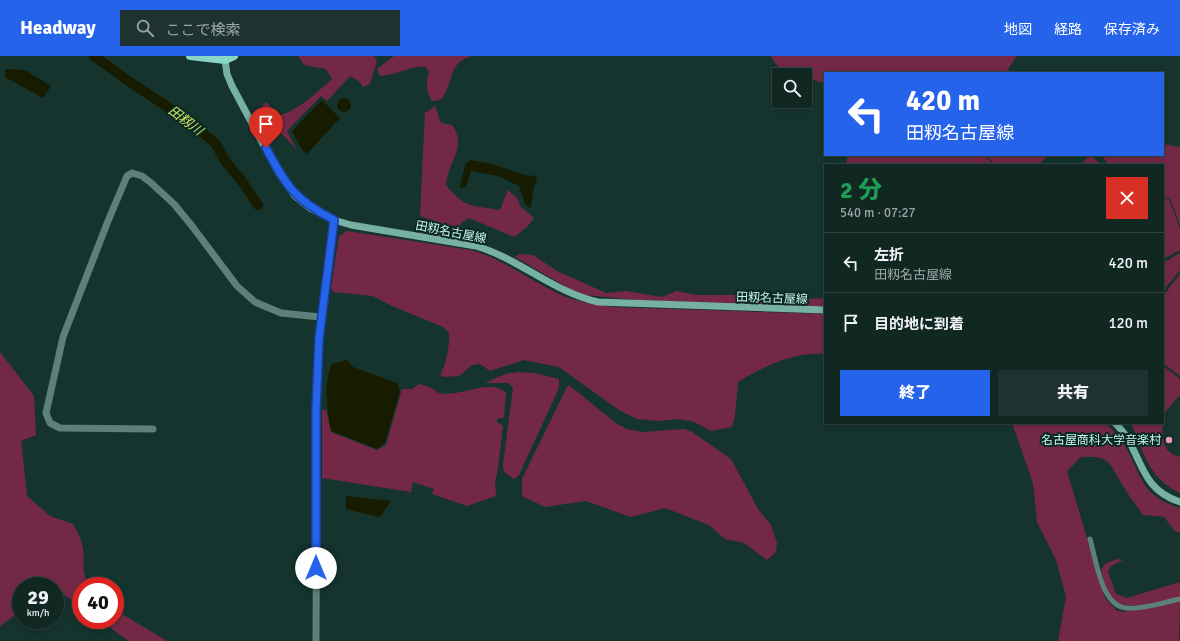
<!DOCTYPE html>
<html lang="ja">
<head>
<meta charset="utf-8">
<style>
  body { margin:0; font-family:Signika,"Noto Sans JP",sans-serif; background:#1e332f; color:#f1f3f6; height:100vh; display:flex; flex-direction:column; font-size:15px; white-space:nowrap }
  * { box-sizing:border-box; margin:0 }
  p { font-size:13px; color:#9ca5a5 }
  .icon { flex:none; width:22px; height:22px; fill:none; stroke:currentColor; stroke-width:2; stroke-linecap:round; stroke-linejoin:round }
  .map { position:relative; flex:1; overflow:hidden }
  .sheet { position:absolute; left:824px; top:108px; width:340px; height:260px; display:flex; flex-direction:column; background:#102722; border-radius:0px; box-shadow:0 2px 6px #0003,0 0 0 1px #304440 }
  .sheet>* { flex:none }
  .top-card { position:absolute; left:824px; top:16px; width:340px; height:84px; border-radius:0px; box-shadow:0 2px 6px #0003,0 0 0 1px #304440; background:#2563eb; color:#fff; overflow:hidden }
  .buttons { position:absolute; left:772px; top:12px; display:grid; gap:8px }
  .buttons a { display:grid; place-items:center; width:40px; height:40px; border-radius:0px; background:#102722; box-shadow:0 2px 6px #0003,0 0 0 1px #304440; font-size:20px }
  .speed { position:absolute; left:12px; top:521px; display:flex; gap:8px; font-size:20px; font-weight:700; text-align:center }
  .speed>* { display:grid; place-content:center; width:52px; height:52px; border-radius:50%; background:#102722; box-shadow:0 2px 6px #0003,0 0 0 1px #304440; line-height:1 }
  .speed small { font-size:10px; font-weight:400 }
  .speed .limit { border:6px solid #d22; background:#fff; color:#111 }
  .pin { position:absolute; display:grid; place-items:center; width:34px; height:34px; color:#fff; margin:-41px -17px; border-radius:50% 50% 50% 0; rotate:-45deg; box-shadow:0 0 4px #0007 }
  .pin .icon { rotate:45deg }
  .me { position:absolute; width:44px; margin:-22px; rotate:0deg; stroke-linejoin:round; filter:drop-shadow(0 0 3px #0008) }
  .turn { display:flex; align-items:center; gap:14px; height:84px; padding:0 16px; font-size:18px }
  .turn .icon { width:52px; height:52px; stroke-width:2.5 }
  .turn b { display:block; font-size:28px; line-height:34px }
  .round { display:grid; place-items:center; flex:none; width:42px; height:42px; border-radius:0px; background:#1e332f }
  .head { display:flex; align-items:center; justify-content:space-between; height:68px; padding:0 16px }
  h1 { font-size:24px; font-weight:800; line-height:30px; color:#1e9e55 }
  .button { display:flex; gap:8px; margin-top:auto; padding:8px 16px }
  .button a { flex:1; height:46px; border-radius:0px; background:#2563eb; color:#fff; font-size:16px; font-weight:800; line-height:46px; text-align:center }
  .button a+a { background:#1e332f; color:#f1f3f6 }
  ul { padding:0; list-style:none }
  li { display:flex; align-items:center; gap:12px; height:60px; padding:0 16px; border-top:1px solid #304440 }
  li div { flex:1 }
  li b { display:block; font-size:15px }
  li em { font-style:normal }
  header { display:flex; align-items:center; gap:24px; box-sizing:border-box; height:56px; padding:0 20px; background:#2563eb; color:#fff }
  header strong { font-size:19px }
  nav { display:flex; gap:22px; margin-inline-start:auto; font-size:14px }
  .search { width:280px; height:36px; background:#1e332f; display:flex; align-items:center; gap:10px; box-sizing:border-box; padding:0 14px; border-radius:0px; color:#9ca5a5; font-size:15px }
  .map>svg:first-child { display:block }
</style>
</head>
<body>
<header>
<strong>Headway</strong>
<div class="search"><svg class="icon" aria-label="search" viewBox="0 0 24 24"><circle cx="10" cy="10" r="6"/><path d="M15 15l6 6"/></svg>ここで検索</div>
<nav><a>地図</a><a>経路</a><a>保存済み</a></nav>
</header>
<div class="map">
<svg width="1180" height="585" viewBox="0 0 1180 585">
  <rect width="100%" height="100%" fill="#15342e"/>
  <g fill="#732946">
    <path d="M298,0H374L377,5L370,28L363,31L360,26L350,20L327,45L321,40L287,75L297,94L282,78L269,68L272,61L262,49L267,46L277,60C298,55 316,37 332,23L326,13L304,9Z"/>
    <path d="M394,0H472C446,6 455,30 440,44L432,45C426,36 426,26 429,16L426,11C413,9 396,19 380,20L377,13Z"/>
    <path d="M771,0H1017L1008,13L1010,17H825V27L805,22V19C789,19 778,15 771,0Z"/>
    <path d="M435,50L441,67L452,69C468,92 448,104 446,129C466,153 471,149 500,154L508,134L517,142L521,151L534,162L526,172L514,181L469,162L462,166L460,170L446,169L420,160L425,57Z"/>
    <path d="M1163,88L1180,91V169L1170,142L1163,141V109H1109L1101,99H1163Z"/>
    <path d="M848,99H984L994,109H846Z"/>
    <path d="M985,99H1049L1038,109H996Z"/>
    <path d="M1090,99H1091L1101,109H1080Z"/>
    <path d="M1163,142L1169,143L1180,173V194L1163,203Z"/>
    <path d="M423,164L441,173L458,177L453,178L450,182L421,177Z"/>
    <path d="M347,175L471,194C503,203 529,224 559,238C576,246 595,248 613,251L825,258V298C794,296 764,310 738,326L735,359L732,371L711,375L692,365L678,363L658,365L637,363L619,354L559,311L524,304L490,315L480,308L472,309L459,320L443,321L440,318C446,313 450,286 449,278C448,275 445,273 443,271L392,250L373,240L333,236L331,232L339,180Z"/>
    <path d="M1180,197V214L1163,235V207Z"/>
    <path d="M519,198L533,199L557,215L606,237L626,235L662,241L676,235L697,239H747L777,245L825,242V250H789L637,244L585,239L570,233L515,201Z"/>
    <path d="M1180,218V320L1163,307V240Z"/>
    <path d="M0,296L34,340L36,379L21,385L27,440L50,460L73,468C76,474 81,481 82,488C87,505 78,515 91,530H81V551L60,536L55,543V530H21V555L0,570Z"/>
    <path d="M1163,310L1180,323V339L1166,355L1163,366Z"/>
    <path d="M519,316L535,317L559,323V332L519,419L514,423L504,416L503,408L513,332L509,327H485L505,318Z"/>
    <path d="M419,328C423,329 428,330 431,332C434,333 436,336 439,337C458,342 492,321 506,337L504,362H498L497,366L503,370L497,419L495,424L496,440L467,450L432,438L434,433L413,426L411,436L322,422V354H326L331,376L377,394L386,389L402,333H412Z"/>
    <path d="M569,329L617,368L627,373L643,376L684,373L692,376L731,403L758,453L771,469L777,487L776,496L767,504L744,487L725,483L709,469L665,452L631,461L586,445L545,451L522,440V423L567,331Z"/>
    <path d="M1012,367H1105C1113,374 1120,381 1125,390C1143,422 1140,439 1180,452V477L1175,475L1164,461L1143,459C1137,450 1129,440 1123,430C1109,408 1112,399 1081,401L1067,415L1105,542L1116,554L1124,556L1180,545L1179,585H1058L1066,541L1056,504L1037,466L1033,427Z"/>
    <path d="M1131,367H1163C1161,382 1163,397 1180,401V437C1148,422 1144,397 1131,367Z"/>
    <path d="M1118,503L1123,504L1111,510L1108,516L1116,538L1127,542L1180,526V541C1160,545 1123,559 1109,540C1104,534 1103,521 1101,514L1106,507Z"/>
    <path d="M115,553L117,555L167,585H129L99,564H115Z"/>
  </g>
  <g fill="#171c00">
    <path d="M5,13L25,14L51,30L43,42L5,21Z"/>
    <circle cx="344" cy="49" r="7"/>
    <path d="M322,44L340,62L307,98L302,94L292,75Z"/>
    <path d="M471,104L492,108L525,119L535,120L537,122L533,135L531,150L529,152L525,148L519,130L498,120L471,115L466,131L460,132L465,108Z"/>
    <path d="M347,304L353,311L397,327L400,335L385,387L377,393L331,375C328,356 323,325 332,308Z"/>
    <path d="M346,440L391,445L380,461L346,453Z"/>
  </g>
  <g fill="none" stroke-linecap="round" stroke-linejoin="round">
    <path stroke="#171c00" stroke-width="10" d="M94,0L127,24L186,63L215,87L226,106L241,124L258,149"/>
    <path stroke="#5d8179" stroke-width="5" d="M1090,483C1096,503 1101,550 1126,552C1141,554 1165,546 1180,543"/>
    <g stroke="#5d8179" stroke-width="7">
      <path d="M153,373L60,372L50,367L46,357L63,281L108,165L127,120L132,117L142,120L150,126L174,148L192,170L237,230L255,246L281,257L320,261"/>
      <path d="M316,585L317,354L319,283L334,164"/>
    </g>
    <g stroke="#76b1a4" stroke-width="7">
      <path d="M225,4L227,18L232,30L279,118L295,140L310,152L334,164L351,169L476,190C520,203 553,236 598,246L825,254"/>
      <path d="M1115,367C1143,393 1136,432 1180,446"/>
    </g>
    <path stroke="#88d6c5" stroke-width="8" d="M190,0L225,4L234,0"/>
  </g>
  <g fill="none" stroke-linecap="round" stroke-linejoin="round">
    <g stroke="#184099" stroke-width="10">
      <path id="route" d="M266,92C286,130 295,144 334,164L319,283L316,354V512"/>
    </g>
    <use href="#route" stroke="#2563eb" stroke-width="7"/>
  </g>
  <circle fill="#f09ab6" stroke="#0b2924" stroke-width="1.5" cx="1169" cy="384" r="4"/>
  <g text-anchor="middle" stroke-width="4" stroke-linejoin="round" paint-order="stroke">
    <g font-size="12" fill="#c8f4ea" stroke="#0b2924">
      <text transform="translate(451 176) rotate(11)" y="4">田籾名古屋線</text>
      <text transform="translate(772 242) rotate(2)" y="4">田籾名古屋線</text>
    </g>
    <g font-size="12" fill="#c8f4ea" stroke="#0b2924" text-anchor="end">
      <text x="1161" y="388">名古屋商科大学音楽村</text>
    </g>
    <g font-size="13" font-style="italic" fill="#cbe45f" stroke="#0b2924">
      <text transform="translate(186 64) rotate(37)" y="5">田籾川</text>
    </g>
  </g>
</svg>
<div class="buttons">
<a><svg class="icon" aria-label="search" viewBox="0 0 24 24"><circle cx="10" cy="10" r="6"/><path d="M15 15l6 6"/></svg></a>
</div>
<div class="speed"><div>29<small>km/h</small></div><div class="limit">40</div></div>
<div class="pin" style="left:266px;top:92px;background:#d93025"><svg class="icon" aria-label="arrive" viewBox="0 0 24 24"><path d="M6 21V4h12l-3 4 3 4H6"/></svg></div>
<svg class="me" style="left:316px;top:512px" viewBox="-20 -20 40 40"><circle r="19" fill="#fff"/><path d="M0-13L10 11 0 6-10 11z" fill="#2563eb"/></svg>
<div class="top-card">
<div class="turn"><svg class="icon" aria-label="left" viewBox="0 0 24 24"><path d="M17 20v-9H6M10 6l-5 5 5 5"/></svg><div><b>420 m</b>田籾名古屋線</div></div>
</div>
<section class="sheet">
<div class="head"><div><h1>2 分</h1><p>540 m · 07:27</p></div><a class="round" style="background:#d93025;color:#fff"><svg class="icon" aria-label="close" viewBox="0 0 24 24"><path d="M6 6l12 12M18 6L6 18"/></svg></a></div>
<ul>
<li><svg class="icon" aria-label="left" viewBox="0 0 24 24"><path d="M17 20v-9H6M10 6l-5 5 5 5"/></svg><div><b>左折</b><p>田籾名古屋線</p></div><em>420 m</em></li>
<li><svg class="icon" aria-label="arrive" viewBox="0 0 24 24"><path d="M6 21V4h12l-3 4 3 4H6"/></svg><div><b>目的地に到着</b></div><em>120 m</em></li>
</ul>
<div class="button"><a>終了</a><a>共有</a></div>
</section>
</div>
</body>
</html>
